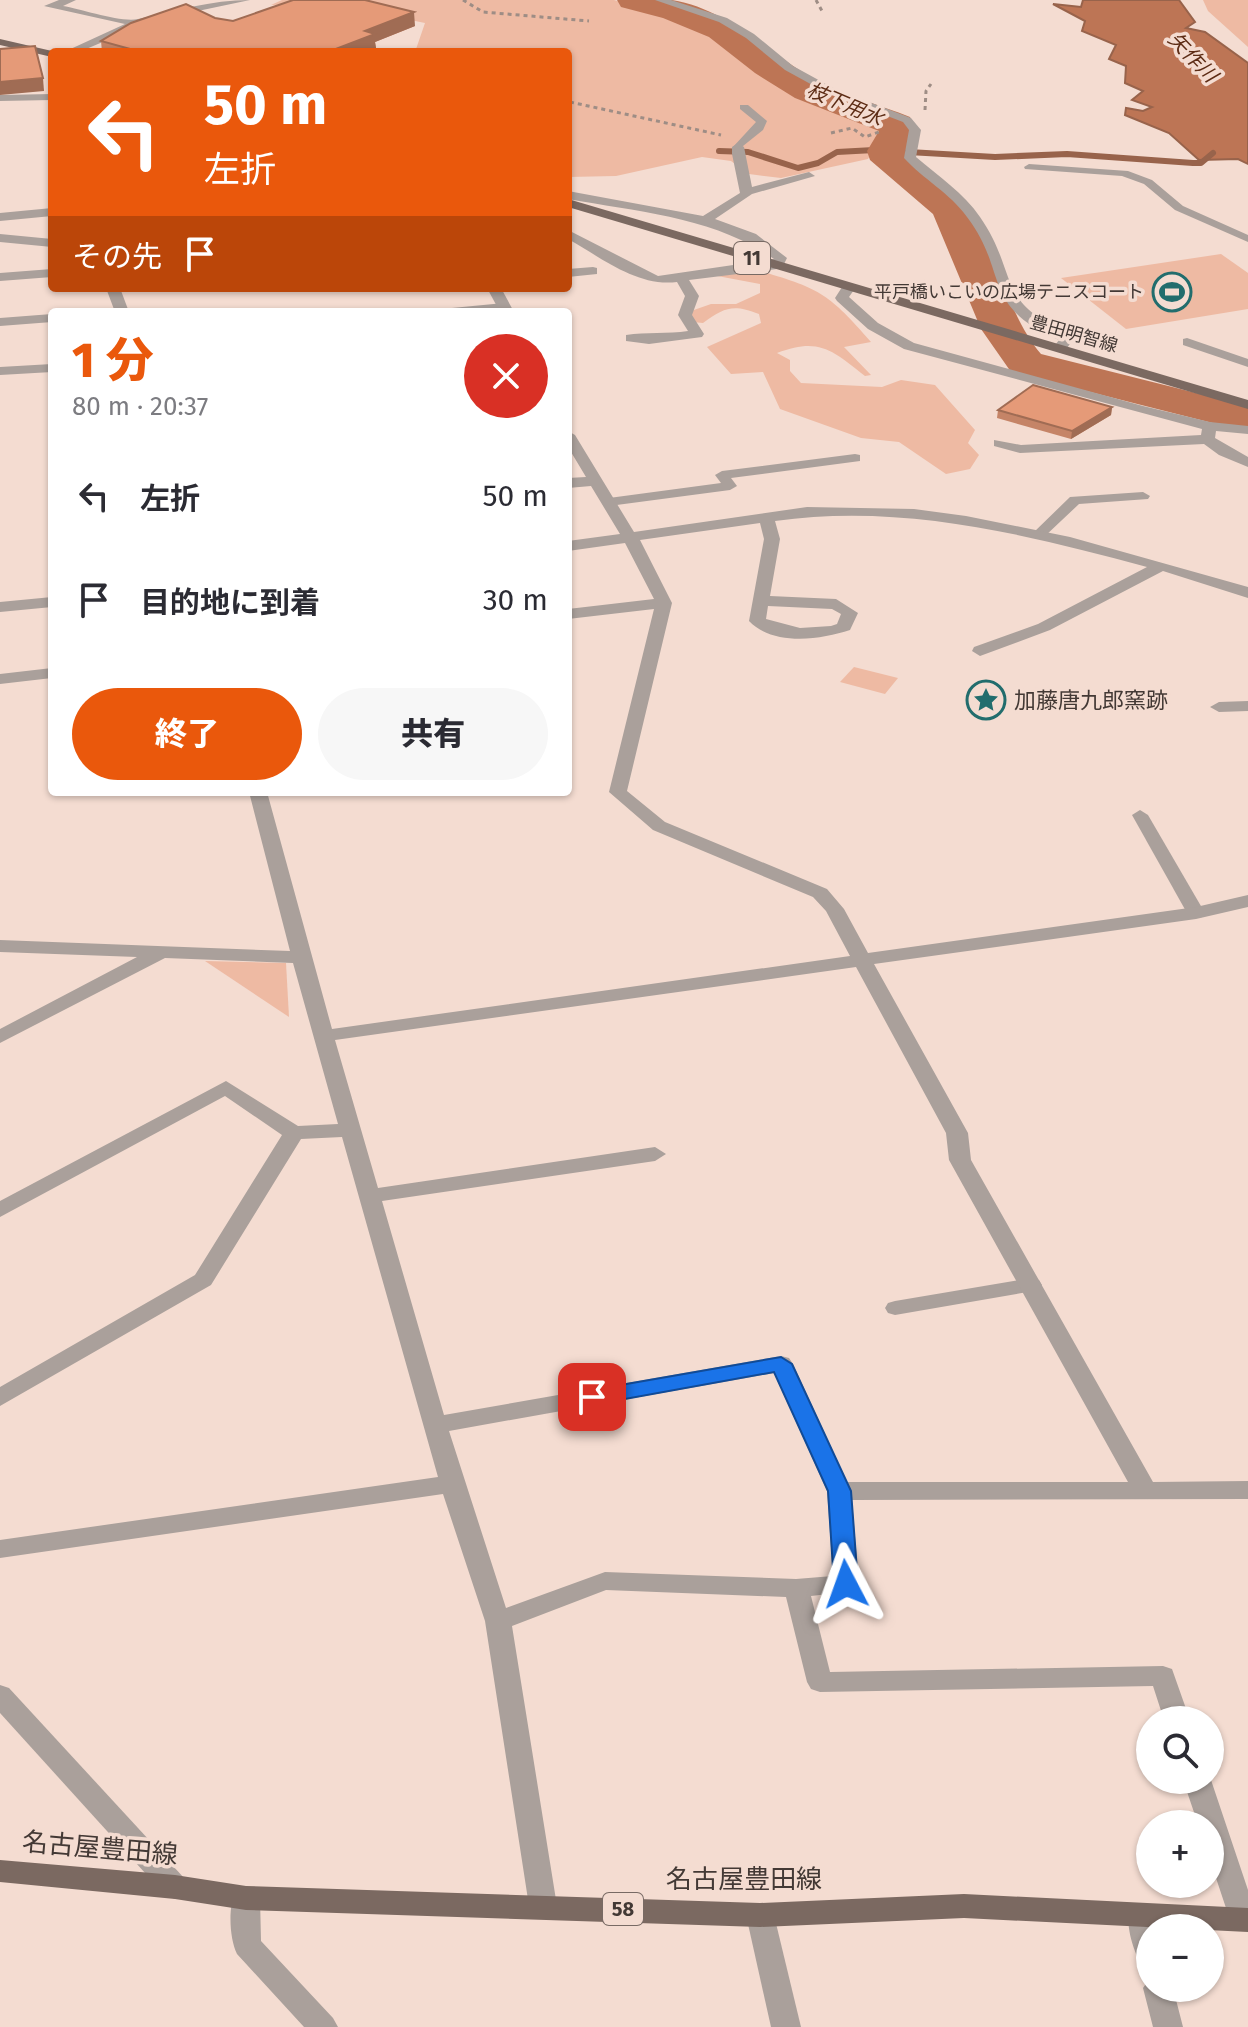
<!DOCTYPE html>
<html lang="ja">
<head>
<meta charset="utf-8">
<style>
  body { margin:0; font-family:"Fira Sans","Noto Sans JP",sans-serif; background:#f7f7f7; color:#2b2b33; height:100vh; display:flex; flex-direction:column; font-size:30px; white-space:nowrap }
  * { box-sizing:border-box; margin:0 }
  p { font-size:26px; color:#7c7c81 }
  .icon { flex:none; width:44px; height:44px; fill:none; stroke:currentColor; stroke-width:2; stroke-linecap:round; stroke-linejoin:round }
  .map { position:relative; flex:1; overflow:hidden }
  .sheet { position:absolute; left:48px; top:308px; width:524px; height:488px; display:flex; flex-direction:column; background:#fff; border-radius:8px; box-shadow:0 2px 6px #0004 }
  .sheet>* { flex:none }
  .top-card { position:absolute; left:48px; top:48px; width:524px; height:244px; border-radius:8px; box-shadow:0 2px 6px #0004; background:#ea580c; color:#fff; overflow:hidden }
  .buttons { position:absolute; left:1136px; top:1706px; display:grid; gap:16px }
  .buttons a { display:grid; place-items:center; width:88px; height:88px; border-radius:50%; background:#fff; box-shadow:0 2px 6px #0004; font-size:40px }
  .pin { position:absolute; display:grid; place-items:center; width:68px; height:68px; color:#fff; margin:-34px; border-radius:16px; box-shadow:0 4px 12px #0006 }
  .me { position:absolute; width:88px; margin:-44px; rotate:356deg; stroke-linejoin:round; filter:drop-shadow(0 0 6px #0008) }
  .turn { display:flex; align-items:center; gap:28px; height:168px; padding:0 24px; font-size:36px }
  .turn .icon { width:104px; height:104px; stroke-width:2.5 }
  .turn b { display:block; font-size:56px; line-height:68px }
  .then { display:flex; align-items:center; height:76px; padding:0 24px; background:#0003; gap:16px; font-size:30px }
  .round { display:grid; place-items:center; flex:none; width:84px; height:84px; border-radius:42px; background:#f7f7f7 }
  .summary { display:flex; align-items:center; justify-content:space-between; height:136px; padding:0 24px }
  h1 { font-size:48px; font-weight:800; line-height:60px; color:#ea580c }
  .action { display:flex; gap:16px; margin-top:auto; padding:16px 24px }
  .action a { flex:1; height:92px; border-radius:48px; background:#ea580c; color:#fff; font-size:32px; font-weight:800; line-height:92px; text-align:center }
  .action a+a { background:#f7f7f7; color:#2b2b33 }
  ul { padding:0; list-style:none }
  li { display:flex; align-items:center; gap:24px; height:104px; padding:0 24px }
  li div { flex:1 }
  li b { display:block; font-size:30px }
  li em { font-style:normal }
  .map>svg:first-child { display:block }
</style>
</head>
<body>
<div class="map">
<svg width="1248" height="2027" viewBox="0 0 1248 2027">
  <rect width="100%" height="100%" fill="#f4dcd1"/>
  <g fill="#eebaa3">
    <path d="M282,0H614L689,23L728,42L759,70L792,88L882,120L893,126L892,135L875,147L868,159L781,178L749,174L731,161L702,157L616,176L568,177V52H415L425,23L327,3L271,5Z"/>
    <path d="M1203,0H1248V47L1208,11Z"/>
    <path d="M1221,254L1248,273V309L1126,329L1061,278Z"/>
    <path d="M760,271C821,289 829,294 871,342L844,347L871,375L865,376C832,350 819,337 777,353L790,360V371L801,383L882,387L901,380L935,385L975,430L968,443L979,455L970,469L946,474L899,442L861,438L780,409L763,372L731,374L707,347L761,323L759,314C733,304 725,307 703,323L692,322L691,311L711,304H736L760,293V284L712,275Z"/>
    <path d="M854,667L898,678L885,694L840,682Z"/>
    <path d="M205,961L286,963L289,1017Z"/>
  </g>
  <path fill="#bd7555" stroke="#98634b" stroke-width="2" d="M1083,0H1179L1195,22L1186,28L1205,32L1248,63V164L1238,159L1199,160L1169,133L1125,115L1126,108L1143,111L1152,107L1132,100L1143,91L1125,83L1126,66L1109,59L1116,45L1082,31L1085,21L1053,4L1081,7Z"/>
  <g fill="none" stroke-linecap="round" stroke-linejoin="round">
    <path stroke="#98634b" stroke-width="6" d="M719,151L748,152L798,168L818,163L837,152L874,150L995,157L1067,154L1193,163H1201L1213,153"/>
    <path fill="#bd7555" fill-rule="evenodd" d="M617,0C635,0 655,0 672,0C729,9 769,55 818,81C846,96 880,105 910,117L916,135L905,151L906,155C926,171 949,182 964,203C998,249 1004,310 1041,354L1248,406V432L1011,372L981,329L933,214L870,160L867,151L879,131L795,98L755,73L709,37L663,18L621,7Z"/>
    <g stroke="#9e8d85" stroke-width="3" stroke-dasharray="4 4" stroke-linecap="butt">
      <path d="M463,0L483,12L589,21"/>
      <path d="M816,0L822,11"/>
      <path d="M570,102L721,135"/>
      <path d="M925,110L926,91L931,84"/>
      <path d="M831,133L852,128L865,137L879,132"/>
    </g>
    <g fill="#aaa09b" fill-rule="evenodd">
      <path d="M740,105H748L767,121L763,130L738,150L733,147L756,122L740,109Z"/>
      <path d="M1029,164L1128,171L1152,180L1183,206L1248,235V242L1175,210L1144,184L1122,176L1025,169L1024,167Z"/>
      <path d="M593,267L597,268V274L568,277V269Z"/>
      <path d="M504,303L508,304V310L446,312L452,308Z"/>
      <path d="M1187,338L1248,359V367L1183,345V339Z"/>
      <path d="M855,454L860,455V461L731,478L737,486L730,490L609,506L602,502L609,498L721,483L715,475L722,471Z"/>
      <path d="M1143,492L1150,496L1148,499L1079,504L1044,537H1034L1032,534L1070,497Z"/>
      <path d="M1140,810L1148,815L1205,913L1202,917L1196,918L1187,913L1132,815Z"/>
      <path d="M1032,1278L1039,1280L1042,1285L1039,1290L895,1315L888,1313L885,1308L888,1303L895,1301Z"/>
    </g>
    <g fill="#aaa09b" fill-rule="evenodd">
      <path d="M59,0H76L63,6C81,9 122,23 138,19C175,11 211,0 250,0L155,20L79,52H64L125,24L44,6Z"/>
      <path d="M655,0H671L727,18L754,34L793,66L835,89L911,118L921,130L916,157C938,176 964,193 980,217C1020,275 993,302 1072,335L1074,338L1065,351H1055L1053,348L1059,340C980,306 1009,272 967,217C950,193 923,179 904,158L909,130L903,122L827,93L785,70L746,38L719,22Z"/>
      <path d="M52,94V100L0,101V95Z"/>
      <path d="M738,143L744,147L752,187L809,172L815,176L752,194L715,219L756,234L787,258L782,268L777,269L689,280L699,296L692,315L704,334L702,337L649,344L626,341V335C646,332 668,334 688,331L678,315L685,296L677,282C637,287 602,258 568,239V230L658,276L774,259C714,217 639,212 568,199V191L703,216L740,193L732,154V147Z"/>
      <path d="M52,208V216L0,221V213Z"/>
      <path d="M0,234L52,239V247L0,242Z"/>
      <path d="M52,269V277L0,281V273Z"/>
      <path d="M844,284H854L856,287L849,297L878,323L914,343L1143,406L1210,422L1248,426V434L1216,431L1215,438L1248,457V467L1219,455L1204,444L1020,453L994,446V440L1021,445L1201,435L1202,429L904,349L868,329L837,301L835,298Z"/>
      <path d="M106,288H120L129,312H115Z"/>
      <path d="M487,288H501L514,312H500Z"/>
      <path d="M52,314V322L0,326V318Z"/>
      <path d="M52,364V372L0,375V367Z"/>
      <path d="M568,431L575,435L634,532L807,507L914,509L966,516L1070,537L1248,587V598L1163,571L1050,630L980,656L972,651L974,647L1038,624L1147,567C1025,534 901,503 775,521L780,539L770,596L836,599L858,613L850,630C820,640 773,646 749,621L764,539L760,523L640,540L672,603L627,791L665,822L827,889L844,909L868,953L1196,907L1248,895V907L1196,919L874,964L968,1133L971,1160L1153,1482L1248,1481V1499L852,1500L859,1584L855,1591L811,1596L830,1672L1163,1666L1172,1669L1190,1720H1164L1153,1686L820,1692L811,1689L807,1682L786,1597L606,1590L512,1626L557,1906L553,1914L543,1918L533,1914L529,1906L485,1621L443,1494L0,1558V1540L438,1477L342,1137L301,1139L211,1285L0,1406V1387L195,1275L282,1135L225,1096L0,1217V1201L226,1081L298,1126L338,1124L293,963L165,958L0,1043V1029L137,957L0,952V940L290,951L249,792H267L332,1029L850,956L826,911L813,897L653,830L609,792L654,609L568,619V609L654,599L625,543L568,551V541L620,534L591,486L568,488V478L586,477L568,447ZM768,606L832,609L841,614L837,624L831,626L800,628L766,619ZM856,967L946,1133L949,1160L1128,1482H847L793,1364L789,1358L781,1356L444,1415L382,1201L655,1161L666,1154L655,1147L378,1188L335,1040ZM774,1373L827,1491L833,1576L796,1579L605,1572L506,1608L449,1431Z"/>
      <path d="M52,597V607L0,612V602Z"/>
      <path d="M52,668V678L0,684V674Z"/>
      <path d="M1248,701V711L1219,712L1210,707L1219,702Z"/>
      <path d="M0,1685L9,1688L185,1879L189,1887L185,1895L175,1899L165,1895L0,1713Z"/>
      <path d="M1183,1780H1211L1248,1890V1930L1234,1928L1230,1920L1210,1860V1824H1198Z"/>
      <path d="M246,1886L256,1890L260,1898L261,1941L333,2018L338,2027H304L237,1954C229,1938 228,1905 236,1890Z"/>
      <path d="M1141,1904L1151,1908L1158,1928H1150V1966L1140,1963C1133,1948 1124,1922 1131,1908Z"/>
      <path d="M1150,1978V1988H1173L1183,2027H1153L1143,1988Z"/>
    </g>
    <path fill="#aaa09b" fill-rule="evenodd" d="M760,1903L770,1907L774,1915L801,2027H771L746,1915L750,1907Z"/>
    <g fill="#7b6961" fill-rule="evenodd">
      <path d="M0,39L52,51L56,52H52V57L0,45Z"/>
      <path d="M568,199L1248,400V409L568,207Z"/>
      <path d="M0,1860L175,1875L246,1886L760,1903L964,1894L1248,1908V1932L964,1918L760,1927L246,1910L175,1899L0,1882Z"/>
    </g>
  </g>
  <g fill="#c58467">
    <path d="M215,18L233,21L415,26L375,42L376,48L365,52H102L101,41Z"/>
    <path d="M1112,407L1111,415L1071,439L997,418L998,410Z"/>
  </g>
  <g fill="#a06c54">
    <path d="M414,12L415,26L375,42L376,48L365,52H328L365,31Z"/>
    <path d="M43,78L44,91L0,95V82Z"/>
    <path d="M1112,407L1111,415L1071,439L1072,431Z"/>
  </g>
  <g fill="#e59a78" stroke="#a06c54" stroke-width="2">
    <path d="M293,0H365L414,12L365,31L375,34L328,52H141L101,41L131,23L186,4L215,18L233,21Z"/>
    <path d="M35,46L43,78L0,82V49Z"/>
    <path d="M1033,385L1112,407L1072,431L998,410Z"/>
  </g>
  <path fill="#1a73e8" stroke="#114b97" stroke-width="2" d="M781,1357L792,1364L851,1491L858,1584L854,1590H838L834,1584L828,1491L774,1372L592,1405L581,1397L592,1390Z"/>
  <defs>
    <g id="stadium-ring" transform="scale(2)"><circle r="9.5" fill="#f4dcd1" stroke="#226d6d" stroke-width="1.5"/><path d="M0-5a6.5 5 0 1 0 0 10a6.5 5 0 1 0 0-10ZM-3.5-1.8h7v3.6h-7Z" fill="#226d6d"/></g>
    <g id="sight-ring" transform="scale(2)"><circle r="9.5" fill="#f4dcd1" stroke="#226d6d" stroke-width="1.5"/><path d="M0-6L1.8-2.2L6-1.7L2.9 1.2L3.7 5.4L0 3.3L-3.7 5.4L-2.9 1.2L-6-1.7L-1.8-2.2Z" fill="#226d6d"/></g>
  </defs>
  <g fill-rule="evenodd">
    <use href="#stadium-ring" x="1172" y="292"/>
    <use href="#sight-ring" x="986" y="700"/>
  </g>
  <g text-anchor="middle" stroke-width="7" stroke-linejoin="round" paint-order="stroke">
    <g font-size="18" fill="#433935" stroke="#f4dcd1" text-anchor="end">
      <text x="1144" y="298">平戸橋いこいの広場テニスコート</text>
    </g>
    <g font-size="18" fill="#433935" stroke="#f4dcd1">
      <text transform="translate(1074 334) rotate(16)" y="6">豊田明智線</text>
    </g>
    <g font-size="20" font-style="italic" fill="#5d2c15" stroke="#f4dcd1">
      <text transform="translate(1193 57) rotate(46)" y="7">矢作川</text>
      <text transform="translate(845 104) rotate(23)" y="7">枝下用水</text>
    </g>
    <g fill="#f4dcd1" stroke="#786a64" stroke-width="2">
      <rect x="734" y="242" width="36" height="32" rx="6"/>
      <rect x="603" y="1893" width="40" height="32" rx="6"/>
    </g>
    <g font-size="20" font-weight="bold" fill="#433935">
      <text x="752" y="265">11</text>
      <text x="623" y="1916">58</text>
    </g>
    <g font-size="22" fill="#433935" stroke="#f4dcd1" text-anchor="start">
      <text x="1014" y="708">加藤唐九郎窯跡</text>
    </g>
    <g font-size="26" fill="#433935" stroke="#f4dcd1">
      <text transform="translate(100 1848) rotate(5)" y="9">名古屋豊田線</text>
      <text x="744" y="1888">名古屋豊田線</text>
    </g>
  </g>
</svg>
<div class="buttons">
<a><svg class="icon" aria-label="search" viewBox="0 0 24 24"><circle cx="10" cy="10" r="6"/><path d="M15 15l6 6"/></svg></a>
<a>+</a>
<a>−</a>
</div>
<div class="pin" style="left:592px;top:1397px;background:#d93025"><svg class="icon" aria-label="arrive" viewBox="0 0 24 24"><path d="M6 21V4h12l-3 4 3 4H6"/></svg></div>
<svg class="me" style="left:846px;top:1584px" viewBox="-20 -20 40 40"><path d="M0-17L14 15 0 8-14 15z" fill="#1a73e8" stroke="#fff" stroke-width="4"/></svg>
<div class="top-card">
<div class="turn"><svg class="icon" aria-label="left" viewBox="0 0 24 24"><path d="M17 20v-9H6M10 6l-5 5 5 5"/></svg><div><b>50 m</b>左折</div></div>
<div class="then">その先<svg class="icon" aria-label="arrive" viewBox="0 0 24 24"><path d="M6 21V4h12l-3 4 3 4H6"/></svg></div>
</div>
<section class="sheet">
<div class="summary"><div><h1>1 分</h1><p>80 m · 20:37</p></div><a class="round" style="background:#d93025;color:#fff"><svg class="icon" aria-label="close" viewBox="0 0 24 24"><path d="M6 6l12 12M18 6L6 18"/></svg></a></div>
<ul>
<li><svg class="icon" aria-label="left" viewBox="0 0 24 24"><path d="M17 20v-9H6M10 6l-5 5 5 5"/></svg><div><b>左折</b></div><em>50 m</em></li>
<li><svg class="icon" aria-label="arrive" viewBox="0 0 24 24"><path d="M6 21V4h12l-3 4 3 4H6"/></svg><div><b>目的地に到着</b></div><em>30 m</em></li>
</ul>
<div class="action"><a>終了</a><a>共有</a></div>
</section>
</div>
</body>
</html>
